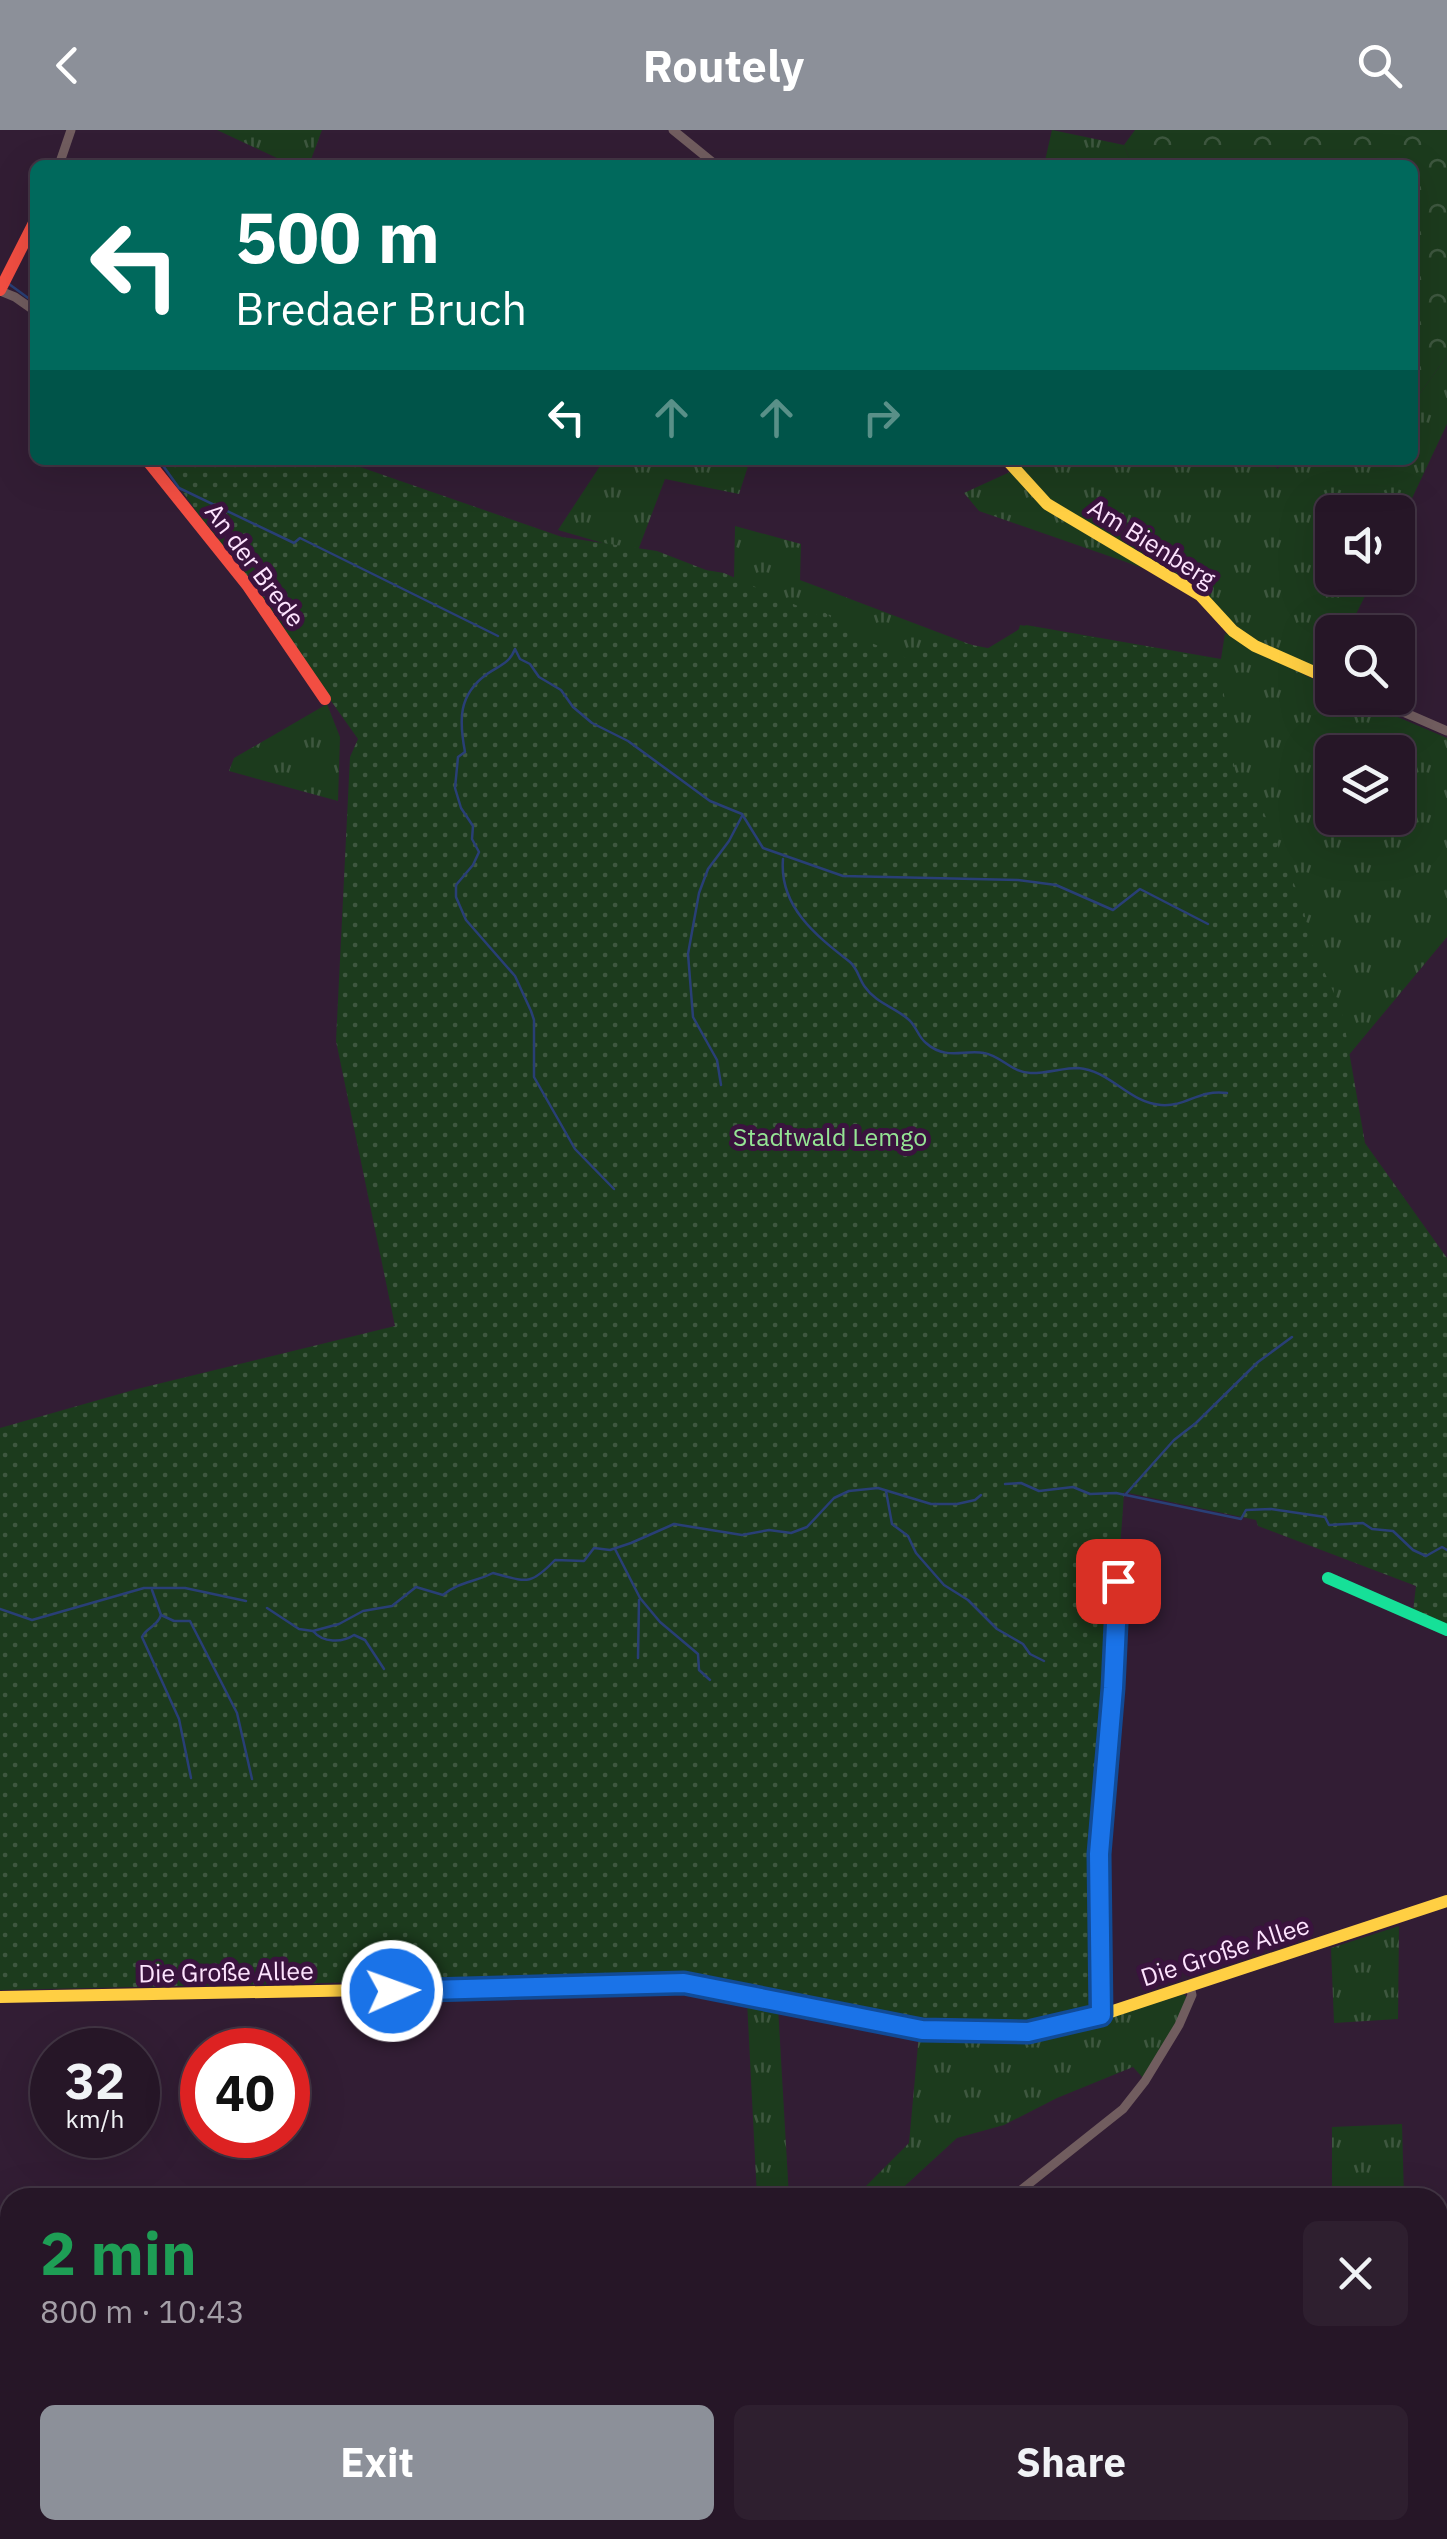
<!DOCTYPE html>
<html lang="en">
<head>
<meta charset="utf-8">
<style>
  body { margin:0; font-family:"IBM Plex Sans",sans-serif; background:#2e1f2f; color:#f1f3f6; height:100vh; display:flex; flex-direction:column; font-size:38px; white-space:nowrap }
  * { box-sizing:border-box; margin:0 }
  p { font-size:32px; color:#a49fa7 }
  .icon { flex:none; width:55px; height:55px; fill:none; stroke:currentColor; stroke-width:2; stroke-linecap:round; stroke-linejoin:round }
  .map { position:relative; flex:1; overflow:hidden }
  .details { position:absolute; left:0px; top:2058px; width:1448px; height:352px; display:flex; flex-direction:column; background:#261627; border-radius:30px 30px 0 0; box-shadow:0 10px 40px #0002,0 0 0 2px #423544 }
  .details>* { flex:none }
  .hud { position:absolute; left:30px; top:30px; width:1388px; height:305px; border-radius:15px; box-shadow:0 10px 40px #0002,0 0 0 2px #423544; background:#00695c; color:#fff; overflow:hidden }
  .buttons { position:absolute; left:1315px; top:365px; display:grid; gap:20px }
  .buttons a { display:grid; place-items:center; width:100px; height:100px; border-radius:15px; background:#261627; box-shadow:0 10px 40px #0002,0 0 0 2px #423544; font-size:50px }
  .speed { position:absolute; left:30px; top:1898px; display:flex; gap:20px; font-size:50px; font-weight:700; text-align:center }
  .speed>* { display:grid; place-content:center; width:130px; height:130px; border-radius:50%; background:#261627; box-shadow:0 10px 40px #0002,0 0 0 2px #423544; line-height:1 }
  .speed small { font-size:25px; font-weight:400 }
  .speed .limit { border:15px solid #d22; background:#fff; color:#111 }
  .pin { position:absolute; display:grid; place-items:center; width:85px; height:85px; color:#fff; margin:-42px; border-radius:20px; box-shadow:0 5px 15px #0006 }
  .me { position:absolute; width:110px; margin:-55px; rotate:88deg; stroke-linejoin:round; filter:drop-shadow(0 0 8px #0008) }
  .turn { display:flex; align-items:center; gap:35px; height:210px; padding:0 40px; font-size:45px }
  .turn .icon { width:130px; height:130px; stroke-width:2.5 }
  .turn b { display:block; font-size:70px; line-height:85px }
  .lanes { display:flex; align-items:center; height:95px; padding:0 40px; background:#0003; justify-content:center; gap:50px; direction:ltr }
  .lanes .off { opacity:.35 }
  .round { display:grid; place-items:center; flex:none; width:105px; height:105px; border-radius:15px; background:#2e1f2f }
  .overview { display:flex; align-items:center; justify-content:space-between; height:170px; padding:0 40px }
  h1 { font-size:60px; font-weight:700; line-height:75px; color:#1e9e55 }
  .cta { display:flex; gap:20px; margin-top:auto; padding:20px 40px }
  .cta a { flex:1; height:115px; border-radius:15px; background:#8c9099; color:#fff; font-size:40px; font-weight:700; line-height:115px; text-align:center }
  .cta a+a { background:#2e1f2f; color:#f1f3f6 }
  header { display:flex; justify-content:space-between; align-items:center; height:130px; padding:0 40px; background:#8c9099; color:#fff; font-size:45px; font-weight:700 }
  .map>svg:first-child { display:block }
</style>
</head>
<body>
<header><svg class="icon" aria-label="back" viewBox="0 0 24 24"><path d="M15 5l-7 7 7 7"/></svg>Routely<svg class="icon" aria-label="search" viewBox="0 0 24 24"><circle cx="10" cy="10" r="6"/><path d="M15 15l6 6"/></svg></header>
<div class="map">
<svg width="1447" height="2409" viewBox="0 0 1447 2409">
  <defs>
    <pattern id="grass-tufts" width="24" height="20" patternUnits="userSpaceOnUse" patternTransform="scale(2.5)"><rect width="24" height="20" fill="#1c3b1d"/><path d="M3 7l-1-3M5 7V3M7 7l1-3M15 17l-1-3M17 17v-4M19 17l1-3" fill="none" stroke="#3e573f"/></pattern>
    <pattern id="forest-crowns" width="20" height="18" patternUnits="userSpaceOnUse" patternTransform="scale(2.5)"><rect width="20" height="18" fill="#1c3b1d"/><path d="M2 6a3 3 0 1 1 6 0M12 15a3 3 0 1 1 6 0" fill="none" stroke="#3e573f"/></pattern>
    <pattern id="park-dots" width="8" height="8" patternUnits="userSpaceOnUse" patternTransform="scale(2.5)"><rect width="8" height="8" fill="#1c3b1d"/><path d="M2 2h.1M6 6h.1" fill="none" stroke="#3e573f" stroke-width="1.8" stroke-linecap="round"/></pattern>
  </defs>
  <rect width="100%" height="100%" fill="#321d34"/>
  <g fill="url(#grass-tufts)" fill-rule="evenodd">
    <path d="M217,0H322L309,35H292Z"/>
    <path d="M1052,0L1124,15L1132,35H1044Z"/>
    <path d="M1447,226V294L1398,398V382H1332V448H1374L1347,502H1332V533L1328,543L1256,514L1228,488L1050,371L1014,330H1267L1278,339L1283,330H1412L1413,273Z"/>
    <path d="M604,330H750L739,364L665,349L637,423L558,400Z"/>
    <path d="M1012,341L1033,366L1149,440L979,381L964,363Z"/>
    <path d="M735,396L801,414L800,450L985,520L1026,495L1221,529L1225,503L1332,559V568H1353L1447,608V807L1343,932L734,448ZM1332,622H1398V688H1332Z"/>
    <path d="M327,574L340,607L338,671L229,641L234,628Z"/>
    <path d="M1399,1796L1398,1889L1334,1893L1331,1818Z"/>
    <path d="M1184,1864L1187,1868L1177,1894L1144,1949L1133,1937L1057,1968L1004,1995L957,2008L895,2065L896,2067L854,2068L909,2013L919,1904L1026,1908L1098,1891Z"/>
    <path d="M747,1871L778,1877L789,2067H757Z"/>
    <path d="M1402,1994L1404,2067H1332V1997Z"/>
  </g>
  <g fill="url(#forest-crowns)">
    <path d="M1135,0H1447V226L1413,273L1412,35H1132L1124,15Z"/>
    <path d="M1447,2096V2409H1089L1086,2400H1438V2101Z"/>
  </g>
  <path fill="url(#park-dots)" d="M160,330H340L562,407L657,421L706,440L724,443L818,485L822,480L849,503L917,533L928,506L1012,523L1020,495L1219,530L1236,647L1246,650L1256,664L1303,775L1309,808L1342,881L1365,1013L1447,1128V1495L1413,1481L1416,1456L1258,1396L1256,1390L1124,1362C1119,1454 1104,1545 1098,1637C1094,1719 1095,1800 1095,1882L1043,1894L968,1900L679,1845L0,1860V1298L137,1259L395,1196L336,911L350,627L358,609Z"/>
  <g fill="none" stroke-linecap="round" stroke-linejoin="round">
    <g stroke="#293f76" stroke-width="2.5">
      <path d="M9,154L35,173"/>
      <path d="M159,330L179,358L294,413L300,408L498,506"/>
      <path d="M783,729C779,776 815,805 850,832C858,839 859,849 865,857C876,873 894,877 908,889C916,895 918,907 926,913C946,931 965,919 984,923C1002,926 1013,944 1032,943C1048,943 1063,938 1078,938C1110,940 1129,973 1161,975C1187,977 1198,959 1227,963"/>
      <path d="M721,955L717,930L693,887L688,824L699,763L708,739L729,711L742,686"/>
      <path d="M614,1059L575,1019L534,947V890L531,881L515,846L466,790L456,767V755L473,735L479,722L472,709L473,696L461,678L455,658L458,627L465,622C459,590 458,565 487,544C500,535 509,534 515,519L520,529L530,534L539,547L561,560L573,577L592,593L628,611L710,671L742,684L763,718L843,746L1018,750L1056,755L1113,780L1140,759L1208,794"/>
      <path d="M1005,1354L1021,1353L1039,1361L1073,1357L1090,1364L1116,1363L1241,1389L1246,1380L1271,1379L1325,1387L1329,1395L1363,1393L1372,1399L1393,1401L1413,1420L1426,1426L1442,1417L1447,1420"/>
      <path d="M886,1361L892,1394L908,1406L916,1423L944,1455L968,1470L997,1499L1023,1514L1030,1524L1044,1531"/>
      <path d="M1125,1365L1174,1310L1196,1293L1258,1232L1292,1207"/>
      <path d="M615,1419L640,1468L660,1492L698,1524L699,1540L710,1550"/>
      <path d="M152,1460L161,1485C157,1497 147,1497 142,1507L179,1589L191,1648"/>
      <path d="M267,1478L299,1499L313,1501L339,1494L363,1481L392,1476L416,1457L443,1465C458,1452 475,1452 493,1443C527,1452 530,1456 555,1430L584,1431L594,1418L610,1420L631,1413L674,1394L742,1405L769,1400L791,1403L807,1397L834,1368L849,1361L878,1358L931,1374H957L975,1370L981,1365"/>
      <path d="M0,1479L32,1490L144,1458H185L246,1471"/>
      <path d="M161,1485L174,1491H190L237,1583L252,1649"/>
      <path d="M313,1501C323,1513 342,1513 354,1505L365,1510L384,1539"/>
      <path d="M638,1528L639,1470"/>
      <path d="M154,2409L160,2407L161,2400"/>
    </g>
    <g stroke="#715d5f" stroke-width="9">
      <path d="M673,0L716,35"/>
      <path d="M59,35L71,0"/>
      <path d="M0,161L15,167L35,181"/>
      <path d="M1371,568L1447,601"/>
      <path d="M1011,2068L1123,1979L1145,1951L1179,1895L1192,1865L1190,1856"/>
    </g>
    <g stroke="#16e098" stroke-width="12">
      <path d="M1328,1448L1447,1500"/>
      <path d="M1101,1885L1099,1723L1113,1557L1117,1451"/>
    </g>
    <g stroke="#ffcf43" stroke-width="12">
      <path d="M1007,330L1047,374L1200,465L1233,501L1255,516L1332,550"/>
      <path d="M0,1867L574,1856"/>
      <path d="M1095,1887L1447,1771"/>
    </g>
    <g stroke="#f24e42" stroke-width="12">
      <path d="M0,160L35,91"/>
      <path d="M147,330L248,456L325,569"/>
      <path d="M574,1856L684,1853L922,1900L1028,1902L1095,1887"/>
    </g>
  </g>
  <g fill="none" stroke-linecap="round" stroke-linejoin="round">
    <g stroke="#114b97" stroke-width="25">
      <path id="route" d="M392,1861L684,1853L922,1900L1028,1902L1101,1885L1099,1724L1113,1558L1118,1451"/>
    </g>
    <use href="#route" stroke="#1a73e8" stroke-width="18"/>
  </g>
  <g text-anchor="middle" stroke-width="10" stroke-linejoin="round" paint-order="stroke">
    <g font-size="25" fill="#fde3fe" stroke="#3a133e">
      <text transform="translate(1152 413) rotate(32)" y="9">Am Bienberg</text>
      <text transform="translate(255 435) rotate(53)" y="9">An der Brede</text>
      <text transform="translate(1225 1821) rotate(-18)" y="9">Die Große Allee</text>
      <text transform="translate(226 1842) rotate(-1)" y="9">Die Große Allee</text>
    </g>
    <g font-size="25" fill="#95e494" stroke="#3a133e">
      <text x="830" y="1016">Stadtwald Lemgo</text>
    </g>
  </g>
</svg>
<div class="buttons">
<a><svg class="icon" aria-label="sound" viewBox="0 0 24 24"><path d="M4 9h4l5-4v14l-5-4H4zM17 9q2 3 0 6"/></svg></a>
<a><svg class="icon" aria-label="search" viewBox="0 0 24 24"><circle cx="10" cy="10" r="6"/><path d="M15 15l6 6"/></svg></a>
<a><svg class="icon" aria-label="layers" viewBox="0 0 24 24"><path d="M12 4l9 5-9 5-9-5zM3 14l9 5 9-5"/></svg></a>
</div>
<div class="speed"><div>32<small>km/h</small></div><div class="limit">40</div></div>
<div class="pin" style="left:1118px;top:1451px;background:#d93025"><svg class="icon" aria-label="arrive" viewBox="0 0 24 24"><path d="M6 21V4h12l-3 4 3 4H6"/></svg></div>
<svg class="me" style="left:392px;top:1861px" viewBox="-20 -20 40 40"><circle r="17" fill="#1a73e8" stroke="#fff" stroke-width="3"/><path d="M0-11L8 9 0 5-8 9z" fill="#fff"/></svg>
<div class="hud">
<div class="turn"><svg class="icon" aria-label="left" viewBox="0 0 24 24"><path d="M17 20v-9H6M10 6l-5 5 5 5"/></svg><div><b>500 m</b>Bredaer Bruch</div></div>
<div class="lanes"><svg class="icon" aria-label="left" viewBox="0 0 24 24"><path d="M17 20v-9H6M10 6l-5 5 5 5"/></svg><svg class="icon off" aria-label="ahead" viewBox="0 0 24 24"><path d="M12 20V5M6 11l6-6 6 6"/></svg><svg class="icon off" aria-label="ahead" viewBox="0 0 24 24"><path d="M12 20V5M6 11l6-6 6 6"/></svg><svg class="icon off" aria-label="right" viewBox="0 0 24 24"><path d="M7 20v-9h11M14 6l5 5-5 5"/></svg></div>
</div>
<section class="details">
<div class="overview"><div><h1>2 min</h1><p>800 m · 10:43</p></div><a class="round"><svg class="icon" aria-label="close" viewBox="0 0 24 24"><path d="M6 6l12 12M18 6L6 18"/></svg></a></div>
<div class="cta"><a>Exit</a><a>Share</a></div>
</section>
</div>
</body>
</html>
